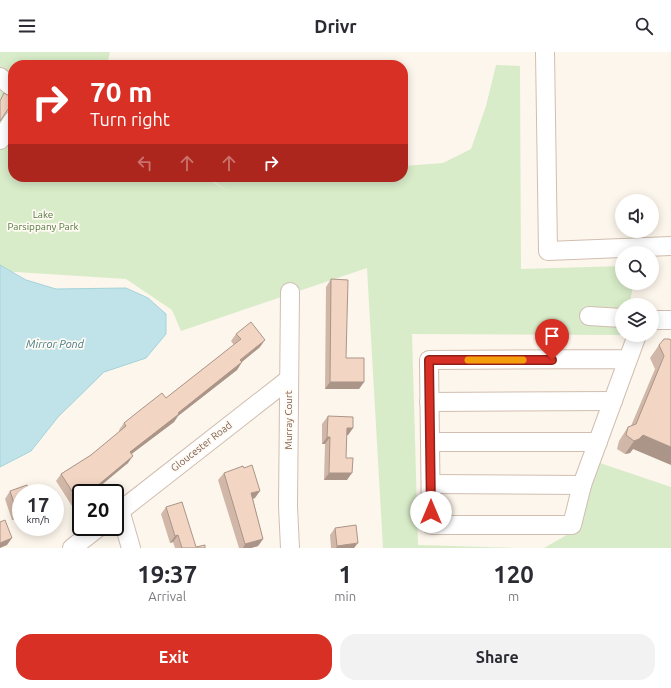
<!DOCTYPE html>
<html lang="en">
<head>
<meta charset="utf-8">
<style>
  body { margin:0; font-family:Ubuntu,sans-serif; background:#f2f2f3; color:#2b2b33; height:100vh; display:flex; flex-direction:column; font-size:15px; white-space:nowrap }
  * { box-sizing:border-box; margin:0 }
  p { font-size:13px; color:#7c7c81 }
  .icon { flex:none; width:22px; height:22px; fill:none; stroke:currentColor; stroke-width:2; stroke-linecap:round; stroke-linejoin:round }
  .map { position:relative; height:496px; overflow:hidden }
  .drawer { display:flex; flex-direction:column; background:#fff; flex:1 }
  .drawer>* { flex:none }
  .top-card { position:absolute; left:8px; top:8px; width:400px; height:122px; border-radius:16px; box-shadow:0 2px 10px #0003; background:#d93025; color:#fff; overflow:hidden }
  .tools { position:absolute; left:615px; top:142px; display:grid; gap:8px }
  .tools a { display:grid; place-items:center; width:44px; height:44px; border-radius:50%; background:#fff; box-shadow:0 2px 10px #0003; font-size:20px }
  .speed { position:absolute; left:12px; top:432px; display:flex; gap:8px; font-size:20px; font-weight:700; text-align:center }
  .speed>* { display:grid; place-content:center; width:52px; height:52px; border-radius:50%; background:#fff; box-shadow:0 2px 10px #0003; line-height:1 }
  .speed small { font-size:10px; font-weight:400 }
  .speed .limit { border:2px solid #111; border-radius:6px; background:#fff; color:#111 }
  .pin { position:absolute; display:grid; place-items:center; width:34px; height:34px; color:#fff; margin:-41px -17px; border-radius:50% 50% 50% 0; rotate:-45deg; box-shadow:0 0 4px #0007 }
  .pin .icon { rotate:45deg }
  .me { position:absolute; width:44px; margin:-22px; rotate:0deg; stroke-linejoin:round; filter:drop-shadow(0 0 3px #0008) }
  .turn { display:flex; align-items:center; gap:14px; height:84px; padding:0 16px; font-size:18px }
  .turn .icon { width:52px; height:52px; stroke-width:2.5 }
  .turn b { display:block; font-size:28px; line-height:34px }
  .lanes { display:flex; align-items:center; height:38px; padding:0 16px; background:#0003; justify-content:center; gap:20px; direction:ltr }
  .lanes .off { opacity:.35 }
  .eta { display:flex; justify-content:space-evenly; align-items:center; height:68px; text-align:center }
  .eta b { font-size:24px; font-weight:600; line-height:28px }
  .action { display:flex; gap:8px; margin-top:auto; padding:8px 16px }
  .action a { flex:1; height:46px; border-radius:16px; background:#d93025; color:#fff; font-size:16px; font-weight:600; line-height:46px; text-align:center }
  .action a+a { background:#f2f2f3; color:#2b2b33 }
  header { display:flex; justify-content:space-between; align-items:center; height:52px; padding:0 16px; background:#fff; font-size:18px; font-weight:600 }
  .map>svg:first-child { display:block }
</style>
</head>
<body>
<header><svg class="icon" aria-label="menu" viewBox="0 0 24 24"><path d="M4 6h16M4 12h16M4 18h16"/></svg>Drivr<svg class="icon" aria-label="search" viewBox="0 0 24 24"><circle cx="10" cy="10" r="6"/><path d="M15 15l6 6"/></svg></header>
<div class="map">
<svg width="671" height="496" viewBox="0 0 671 496">
  <rect width="100%" height="100%" fill="#fdf6ec"/>
  <g fill="#d8ecc9">
    <path d="M0,0H110L107,13H13V125H204L228,139L207,125H403V114L443,111L471,97L486,54L496,13L520,14L521,217L622,214V231H634L629,253H622V283L412,282L418,493L516,496H383L367,216L181,279L172,258L126,227L0,219Z"/>
    <path d="M597,410L671,435V496H544L579,476Z"/>
  </g>
  <path fill="#bfe3e8" stroke="#a5d3da" d="M0,213L26,228L56,237L126,236L148,246L166,262V282L146,306L104,320L58,365L31,399L0,415Z"/>
  <g fill="none" stroke-linecap="round" stroke-linejoin="round">
    <g stroke="#d1beb0" stroke-width="20">
      <g id="minor">
        <path d="M545,0L548,199L671,194"/>
        <path d="M0,25L13,36"/>
        <path d="M0,88L13,68"/>
        <path d="M290,240L288,454L290,496"/>
        <path d="M589,264L622,266"/>
        <path d="M652,268H671"/>
        <path d="M628,307L429,308L431,473H572L582,433L637,283"/>
        <path d="M429,350L613,349"/>
        <path d="M430,390H598"/>
        <path d="M431,432L582,433"/>
        <path d="M120,458L131,496"/>
        <path d="M115,463L289,327"/>
        <path d="M72,496L99,475"/>
      </g>
    </g>
    <use href="#minor" stroke="#fff" stroke-width="18"/>
  </g>
  <g fill="#d1b7a8">
    <path d="M331,227L346,306L364,330L359,337H325L326,235Z"/>
    <path d="M236,282L260,295L242,310L237,318L178,364L174,370L131,402L128,411L81,441V448L72,454L56,429L61,422L91,403L120,380L119,378L124,371L166,346L234,293L231,289Z"/>
    <path d="M669,287L633,397L630,401L625,402L617,397L619,389L628,375L631,374L655,317L650,306L659,293Z"/>
    <path d="M328,364L353,376L348,383H346V406L347,428H324L325,392H322V372Z"/>
    <path d="M224,421L255,446L253,447L263,487L258,494L251,496H239L218,428Z"/>
    <path d="M10,439L21,464L12,468L5,447Z"/>
    <path d="M166,455L196,495L205,496H175L173,490L170,491L161,462Z"/>
    <path d="M335,476L354,496H331L330,483Z"/>
  </g>
  <g fill="#aa9588">
    <path d="M265,288L260,295L238,313L242,310L237,318L178,364L174,370L125,407L130,400Z"/>
    <path d="M330,330H364L359,337H325Z"/>
    <path d="M347,376H353L348,383L342,384Z"/>
    <path d="M643,383L671,395V413L633,397L630,401L625,402L634,389Z"/>
    <path d="M327,385H330L325,392H322Z"/>
    <path d="M133,404L128,411L92,441H86Z"/>
    <path d="M329,421H352L347,428H324Z"/>
    <path d="M260,439L255,446L246,449L251,441Z"/>
    <path d="M81,444V448L72,454L77,447Z"/>
    <path d="M21,459V464L12,468L17,460Z"/>
    <path d="M178,483L173,490L170,491L175,484Z"/>
    <path d="M12,486L7,493L0,496V491Z"/>
    <path d="M263,487L258,494L251,496H243L245,492Z"/>
    <path d="M358,491L354,496H336L337,494Z"/>
  </g>
  <g fill="#f3d5c3" stroke="#aa9588">
    <path d="M4,41L13,46V50L0,69V49Z"/>
    <path d="M331,227L348,228L346,306H364V330H330Z"/>
    <path d="M251,270L265,288L240,308L242,310L178,361L179,362L130,400L133,404L97,434L86,441H81V444L77,447L61,422L91,403L126,374L124,371L139,359L162,341L166,346L241,287L236,282Z"/>
    <path d="M664,287H669L671,288V395L643,383L639,387L634,389L626,383L628,375L636,372L664,304L659,293Z"/>
    <path d="M328,364L353,365V376H347L346,406H353L352,421H329L330,385H327Z"/>
    <path d="M252,413L260,439L251,441L263,487L245,492L224,421L243,414L244,416Z"/>
    <path d="M27,433L30,441H21V459L17,460L10,439Z"/>
    <path d="M182,450L196,495L205,493V496H182L178,483L175,484L166,455Z"/>
    <path d="M5,468L12,486L0,491V470Z"/>
    <path d="M356,473L358,491L337,494L335,476Z"/>
  </g>
  <g fill="none" stroke-linecap="round" stroke-linejoin="round">
    <g stroke="#8d1f18" stroke-width="10">
      <path id="route" d="M431,460L429,308H552"/>
    </g>
    <use href="#route" stroke="#d93025" stroke-width="7"/>
    <path stroke="#f59e0b" stroke-width="7" d="M468,308H523"/>
  </g>
  <g text-anchor="middle" stroke-width="3.5" stroke-linejoin="round" paint-order="stroke">
    <g font-size="10" fill="#537a41" stroke="#fffaf3">
      <text x="43" y="166">Lake<tspan x="43" dy="12">Parsippany Park</tspan></text>
    </g>
    <g font-size="10" fill="#7a5c4d" stroke="#fffaf3">
      <text transform="translate(288 368) rotate(-90)" y="4">Murray Court</text>
      <text transform="translate(201 394) rotate(-38)" y="4">Gloucester Road</text>
    </g>
    <g font-size="11" font-style="italic" fill="#437c86" stroke="#fffaf3">
      <text x="55" y="296">Mirror Pond</text>
    </g>
  </g>
</svg>
<div class="tools">
<a><svg class="icon" aria-label="sound" viewBox="0 0 24 24"><path d="M4 9h4l5-4v14l-5-4H4zM17 9q2 3 0 6"/></svg></a>
<a><svg class="icon" aria-label="search" viewBox="0 0 24 24"><circle cx="10" cy="10" r="6"/><path d="M15 15l6 6"/></svg></a>
<a><svg class="icon" aria-label="layers" viewBox="0 0 24 24"><path d="M12 4l9 5-9 5-9-5zM3 14l9 5 9-5"/></svg></a>
</div>
<div class="speed"><div>17<small>km/h</small></div><div class="limit">20</div></div>
<div class="pin" style="left:552px;top:308px;background:#d93025"><svg class="icon" aria-label="arrive" viewBox="0 0 24 24"><path d="M6 21V4h12l-3 4 3 4H6"/></svg></div>
<svg class="me" style="left:431px;top:460px" viewBox="-20 -20 40 40"><circle r="19" fill="#fff"/><path d="M0-13L10 11 0 6-10 11z" fill="#d93025"/></svg>
<div class="top-card">
<div class="turn"><svg class="icon" aria-label="right" viewBox="0 0 24 24"><path d="M7 20v-9h11M14 6l5 5-5 5"/></svg><div><b>70 m</b>Turn right</div></div>
<div class="lanes"><svg class="icon off" aria-label="left" viewBox="0 0 24 24"><path d="M17 20v-9H6M10 6l-5 5 5 5"/></svg><svg class="icon off" aria-label="ahead" viewBox="0 0 24 24"><path d="M12 20V5M6 11l6-6 6 6"/></svg><svg class="icon off" aria-label="ahead" viewBox="0 0 24 24"><path d="M12 20V5M6 11l6-6 6 6"/></svg><svg class="icon" aria-label="right" viewBox="0 0 24 24"><path d="M7 20v-9h11M14 6l5 5-5 5"/></svg></div>
</div>
</div>
<section class="drawer">
<div class="eta">
<div><b>19:37</b><p>Arrival</p></div>
<div><b>1</b><p>min</p></div>
<div><b>120</b><p>m</p></div>
</div>
<div class="action"><a>Exit</a><a>Share</a></div>
</section>
</body>
</html>
